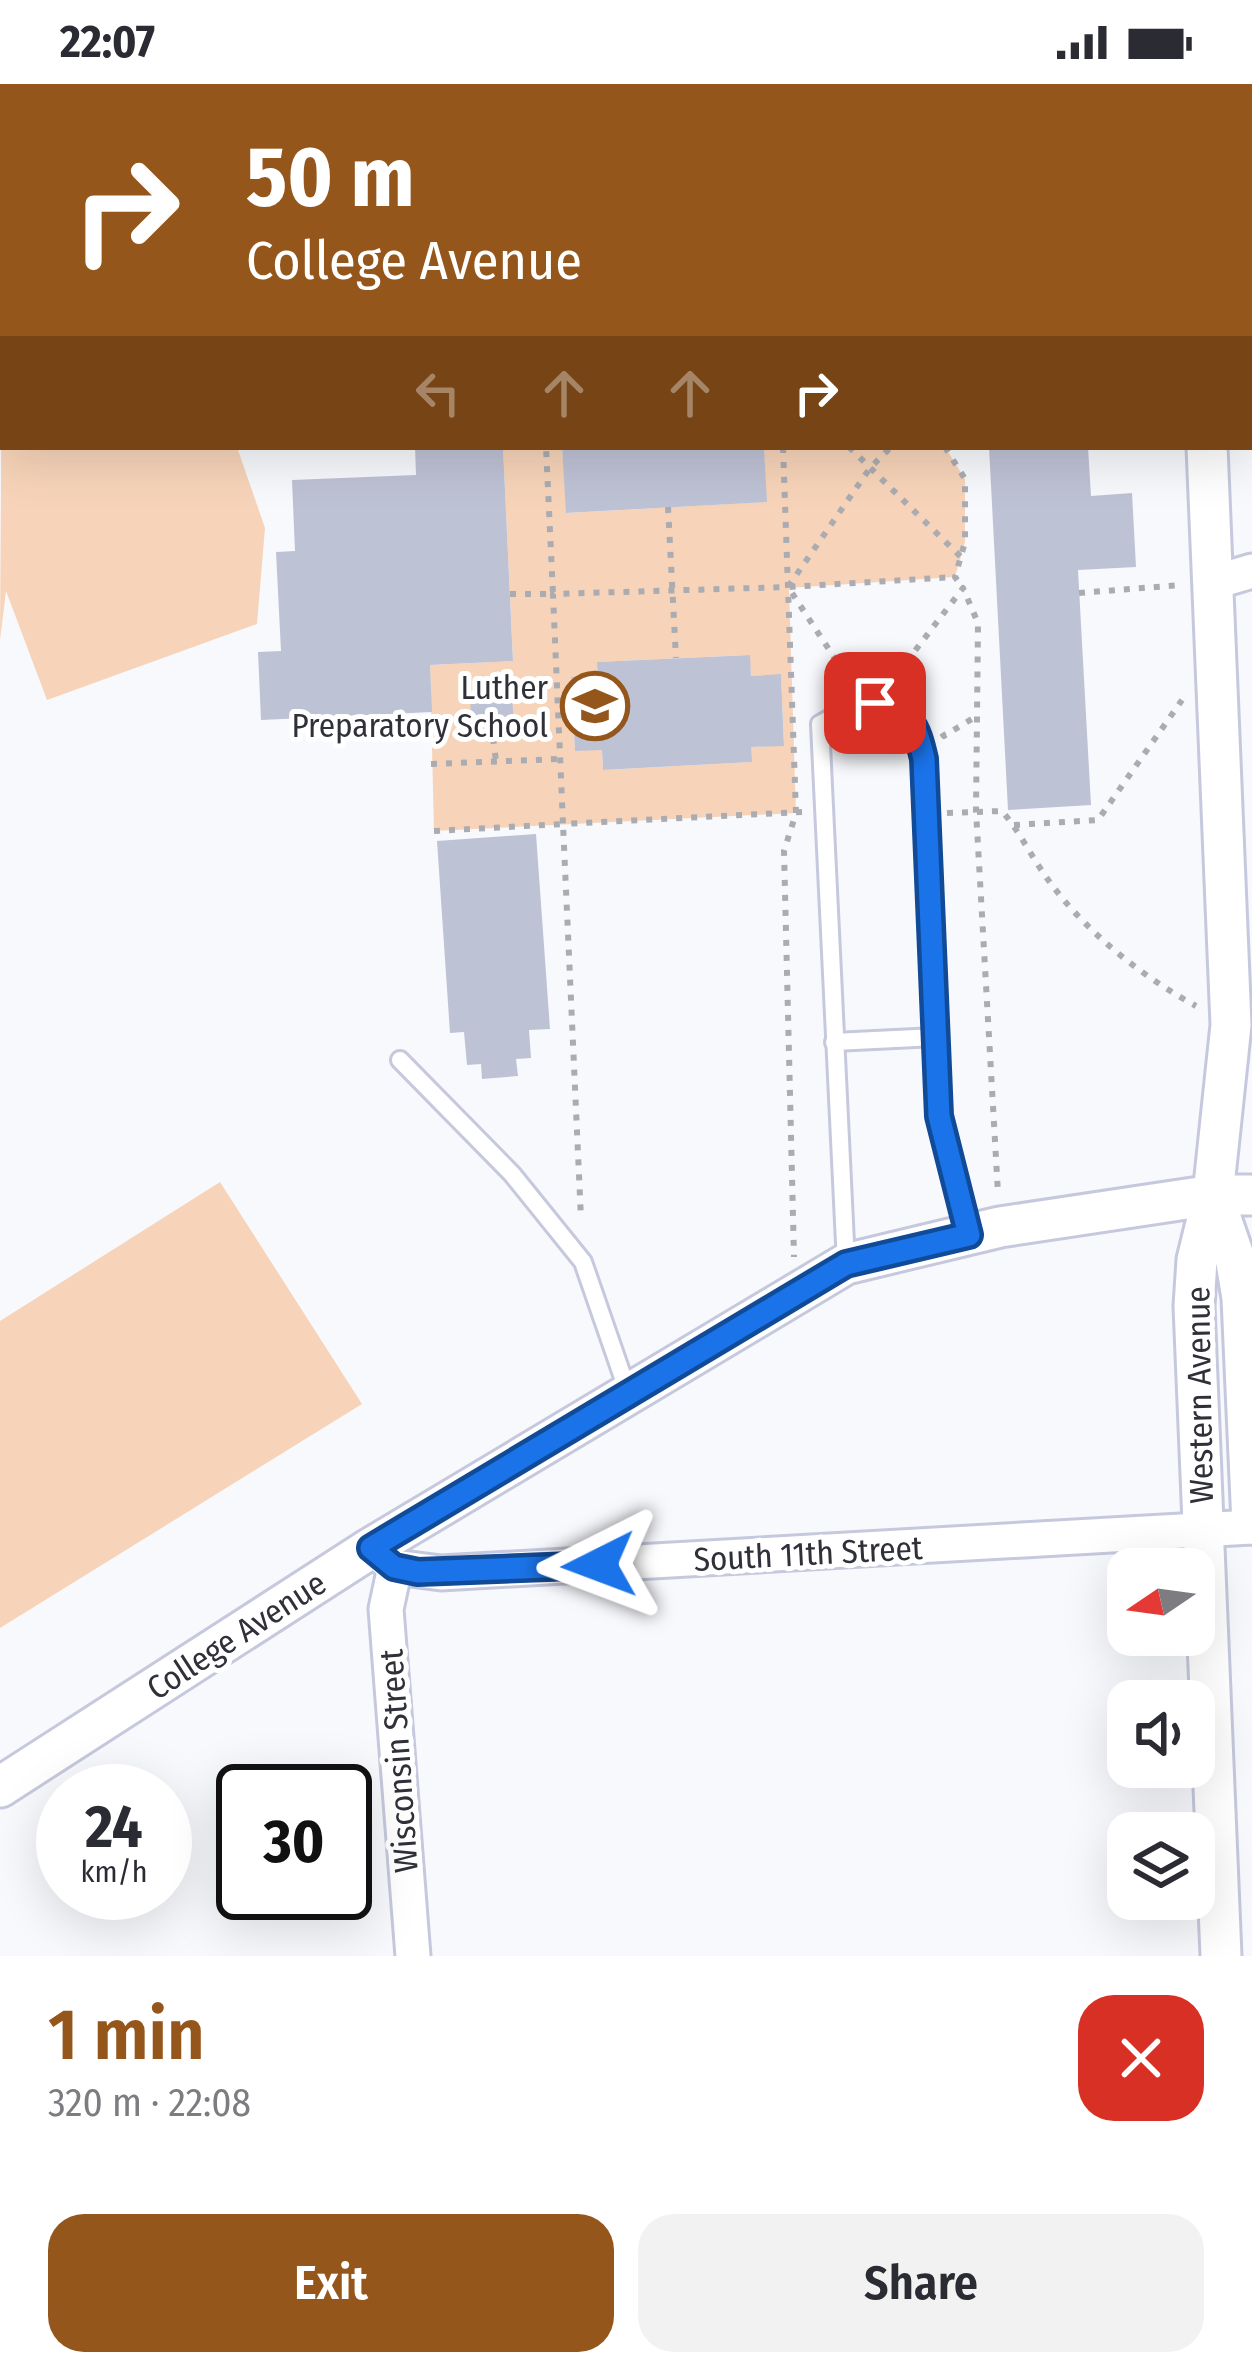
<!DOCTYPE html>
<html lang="en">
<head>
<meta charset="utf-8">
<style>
  body { margin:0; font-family:"Fira Sans Condensed",sans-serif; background:#f2f2f3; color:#2b2b33; height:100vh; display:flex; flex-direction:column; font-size:45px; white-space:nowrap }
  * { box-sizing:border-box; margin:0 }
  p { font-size:39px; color:#7c7c81 }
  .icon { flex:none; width:66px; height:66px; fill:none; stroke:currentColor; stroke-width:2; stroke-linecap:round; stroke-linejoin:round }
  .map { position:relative; height:1872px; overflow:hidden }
  .drawer { display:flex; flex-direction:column; background:#fff; flex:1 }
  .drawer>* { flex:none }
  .banner { position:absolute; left:0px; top:0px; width:1254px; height:366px; box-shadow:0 12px 48px #0002; background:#94561b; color:#fff; overflow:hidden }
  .needle { width:78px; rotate:257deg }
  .fabs { position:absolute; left:1107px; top:1464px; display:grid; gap:24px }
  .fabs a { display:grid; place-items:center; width:108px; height:108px; border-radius:24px; background:#fff; box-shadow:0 12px 48px #0002; font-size:60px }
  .speed { position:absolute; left:36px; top:1680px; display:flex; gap:24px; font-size:60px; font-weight:700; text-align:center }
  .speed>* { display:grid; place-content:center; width:156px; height:156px; border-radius:50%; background:#fff; box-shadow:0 12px 48px #0002; line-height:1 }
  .speed small { font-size:30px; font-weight:400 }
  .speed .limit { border:6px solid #111; border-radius:18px; background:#fff; color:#111 }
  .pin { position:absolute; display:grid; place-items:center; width:102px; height:102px; color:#fff; margin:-51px; border-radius:24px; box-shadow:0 6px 18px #0006 }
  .me { position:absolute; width:132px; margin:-66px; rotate:267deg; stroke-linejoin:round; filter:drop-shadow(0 0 9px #0008) }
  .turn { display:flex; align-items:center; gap:42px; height:252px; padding:0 48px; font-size:54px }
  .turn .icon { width:156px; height:156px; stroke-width:2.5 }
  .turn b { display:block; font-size:84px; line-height:102px }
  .lanes { display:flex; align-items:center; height:114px; padding:0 48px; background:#0003; justify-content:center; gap:60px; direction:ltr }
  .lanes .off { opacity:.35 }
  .round { display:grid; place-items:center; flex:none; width:126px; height:126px; border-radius:36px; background:#f2f2f3 }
  .summary { display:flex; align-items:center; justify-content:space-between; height:204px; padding:0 48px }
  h1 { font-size:72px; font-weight:600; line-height:90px; color:#94561b }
  .primary-button { display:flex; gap:24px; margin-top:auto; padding:24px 48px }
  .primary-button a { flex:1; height:138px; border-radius:36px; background:#94561b; color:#fff; font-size:48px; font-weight:600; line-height:138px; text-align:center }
  .primary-button a+a { background:#f2f2f3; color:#2b2b33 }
  .status { display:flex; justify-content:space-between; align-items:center; height:84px; padding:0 60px; background:#fff; direction:ltr }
  .status svg { height:33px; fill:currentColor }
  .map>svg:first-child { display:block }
</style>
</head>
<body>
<div class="status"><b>22:07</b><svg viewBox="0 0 49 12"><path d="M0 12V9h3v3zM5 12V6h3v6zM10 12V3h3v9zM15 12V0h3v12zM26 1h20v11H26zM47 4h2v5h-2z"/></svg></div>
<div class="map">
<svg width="1252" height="1872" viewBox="0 0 1252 1872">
  <rect width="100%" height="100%" fill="#f8f9fd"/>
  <g fill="#f7d4b9" fill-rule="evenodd">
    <path d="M3,82V363H237L265,444L257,540L47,616L6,507L0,556Z"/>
    <path d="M503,363H562L567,429L766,418L764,363H945L965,395V458L955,493L789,504L796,729L434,747L430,581L513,577ZM749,571L751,592L781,591L784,661L751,663V678L603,686L602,666H575L571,594L598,592V578Z"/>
    <path d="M220,1098L362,1320L0,1544V1237Z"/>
  </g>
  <g fill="#bec2d5">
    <path d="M415,363H503L513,577L430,581L432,628L261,636L258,568L281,567L276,468L295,467L292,396L416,391Z"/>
    <path d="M562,363H764L767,418L566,429Z"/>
    <path d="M989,363H1088L1091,412L1132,409L1136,483L1078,486L1091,721L1008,726Z"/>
    <path d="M750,571L751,592L781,590L784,662L751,663L752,678L603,686L602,666L575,667L571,593L598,592L597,578Z"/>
    <path d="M512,605L514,653L472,655L470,607Z"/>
    <path d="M536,750L550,945L529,946L531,974L516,975L518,992L482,995L481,980L467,981L464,948L450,949L437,757Z"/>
  </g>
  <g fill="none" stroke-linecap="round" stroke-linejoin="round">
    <g stroke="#c6c9dd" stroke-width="22">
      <g id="service">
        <path d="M104,0L110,3"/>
        <path d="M56,3L64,0"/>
        <path d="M467,3L480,0"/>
        <path d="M1251,180H1252"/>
        <path d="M834,958L936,953"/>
        <path d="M400,976L512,1090L583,1178L628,1308"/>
        <path d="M846,1180L820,640C873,610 908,608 924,675L939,1032L969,1150"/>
      </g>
    </g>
    <g stroke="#c6c9dd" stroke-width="39">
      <g id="minor">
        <path d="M1215,498L1252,487"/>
        <path d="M371,1464L395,1483L441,1489L1252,1443"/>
        <path d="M395,1483L386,1525L413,1872"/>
      </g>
    </g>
    <g stroke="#c6c9dd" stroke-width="45">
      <g id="tertiary">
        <path d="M1145,0L1146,3"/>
        <path d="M1207,363L1231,941L1213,1111L1197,1176L1194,1222L1221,1872"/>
        <path d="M1213,1111L1236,1178L1242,1214L1252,1440"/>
        <path d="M0,1703L371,1464L846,1180L1000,1143L1213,1111H1252"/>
      </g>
    </g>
    <g stroke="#abacb1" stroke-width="6" stroke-dasharray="6 9" stroke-linecap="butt">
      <path d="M952,0V3"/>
      <path d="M783,363L796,729L784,767L794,1173"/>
      <path d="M849,363L961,473"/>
      <path d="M945,363L965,395V458L955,493L963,504"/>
      <path d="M668,423L676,574"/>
      <path d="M1079,509L1181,501"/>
      <path d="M510,510H553L546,363"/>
      <path d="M853,602L788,503L955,493"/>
      <path d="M888,602L963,504L978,539L976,727L998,1109"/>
      <path d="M942,649L944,652L975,633"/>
      <path d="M493,654L496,677"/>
      <path d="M431,680L560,675"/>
      <path d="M802,728L563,740L553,510L788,503L870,384L891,363"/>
      <path d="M947,729L1002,727C1020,748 1032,774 1049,797C1086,848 1141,892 1196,922"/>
      <path d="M1014,741L1098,736L1182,616"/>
      <path d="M434,747L563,740L581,1135"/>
    </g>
    <use href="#service" stroke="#fff" stroke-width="16"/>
    <use href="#minor" stroke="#fff" stroke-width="33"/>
    <use href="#tertiary" stroke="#fff" stroke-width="39"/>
  </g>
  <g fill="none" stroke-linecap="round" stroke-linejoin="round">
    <g stroke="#114b97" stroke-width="30">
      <path id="route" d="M599,1481L418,1488L394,1483L371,1464L846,1180L969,1151L939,1032L924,675C916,640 911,629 875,619"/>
    </g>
    <use href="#route" stroke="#1a73e8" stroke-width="21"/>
  </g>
  <defs>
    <g id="school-ring" transform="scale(3.45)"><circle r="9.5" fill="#fff" stroke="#94561b" stroke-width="1.5"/><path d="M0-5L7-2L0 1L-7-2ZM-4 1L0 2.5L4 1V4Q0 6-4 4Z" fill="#94561b"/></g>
  </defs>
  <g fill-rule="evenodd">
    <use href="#school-ring" x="595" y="622"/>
  </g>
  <g text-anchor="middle" stroke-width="10" stroke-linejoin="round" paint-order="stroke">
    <g font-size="33" fill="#2f3038" stroke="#fff" text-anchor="end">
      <text x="548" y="615">Luther<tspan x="548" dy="38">Preparatory School</tspan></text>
    </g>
    <g font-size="33" fill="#2f3038" stroke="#fff">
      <text transform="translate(1199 1311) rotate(-91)" y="12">Western Avenue</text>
      <text transform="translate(808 1469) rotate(-3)" y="12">South 11th Street</text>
      <text transform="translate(236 1551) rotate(-33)" y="12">College Avenue</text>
      <text transform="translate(398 1677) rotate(-94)" y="12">Wisconsin Street</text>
    </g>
  </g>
</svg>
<div class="fabs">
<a><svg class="needle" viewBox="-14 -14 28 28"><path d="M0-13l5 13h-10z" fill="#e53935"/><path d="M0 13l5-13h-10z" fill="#7c7c81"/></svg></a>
<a><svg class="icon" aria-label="sound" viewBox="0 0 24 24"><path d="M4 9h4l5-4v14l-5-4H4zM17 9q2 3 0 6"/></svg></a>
<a><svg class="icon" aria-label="layers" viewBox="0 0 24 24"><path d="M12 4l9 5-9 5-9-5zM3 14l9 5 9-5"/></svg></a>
</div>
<div class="speed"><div>24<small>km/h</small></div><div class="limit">30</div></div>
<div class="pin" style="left:875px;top:619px;background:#d93025"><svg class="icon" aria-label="arrive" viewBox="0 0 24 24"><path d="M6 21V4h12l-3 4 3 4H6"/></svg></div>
<svg class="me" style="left:599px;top:1481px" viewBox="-20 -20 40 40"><path d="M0-17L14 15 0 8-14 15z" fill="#1a73e8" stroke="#fff" stroke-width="4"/></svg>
<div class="banner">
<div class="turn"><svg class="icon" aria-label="right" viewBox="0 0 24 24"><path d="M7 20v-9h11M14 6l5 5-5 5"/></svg><div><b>50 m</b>College Avenue</div></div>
<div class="lanes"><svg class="icon off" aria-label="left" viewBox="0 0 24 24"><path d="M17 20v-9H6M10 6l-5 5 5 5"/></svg><svg class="icon off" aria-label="ahead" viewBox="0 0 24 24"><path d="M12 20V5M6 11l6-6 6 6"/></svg><svg class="icon off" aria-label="ahead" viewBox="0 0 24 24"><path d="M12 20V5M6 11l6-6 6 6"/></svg><svg class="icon" aria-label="right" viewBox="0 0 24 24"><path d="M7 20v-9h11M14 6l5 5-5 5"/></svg></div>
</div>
</div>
<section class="drawer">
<div class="summary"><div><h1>1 min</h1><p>320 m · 22:08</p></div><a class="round" style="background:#d93025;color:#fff"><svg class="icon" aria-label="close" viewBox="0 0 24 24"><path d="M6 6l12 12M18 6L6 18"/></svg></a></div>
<div class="primary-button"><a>Exit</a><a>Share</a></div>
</section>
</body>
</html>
